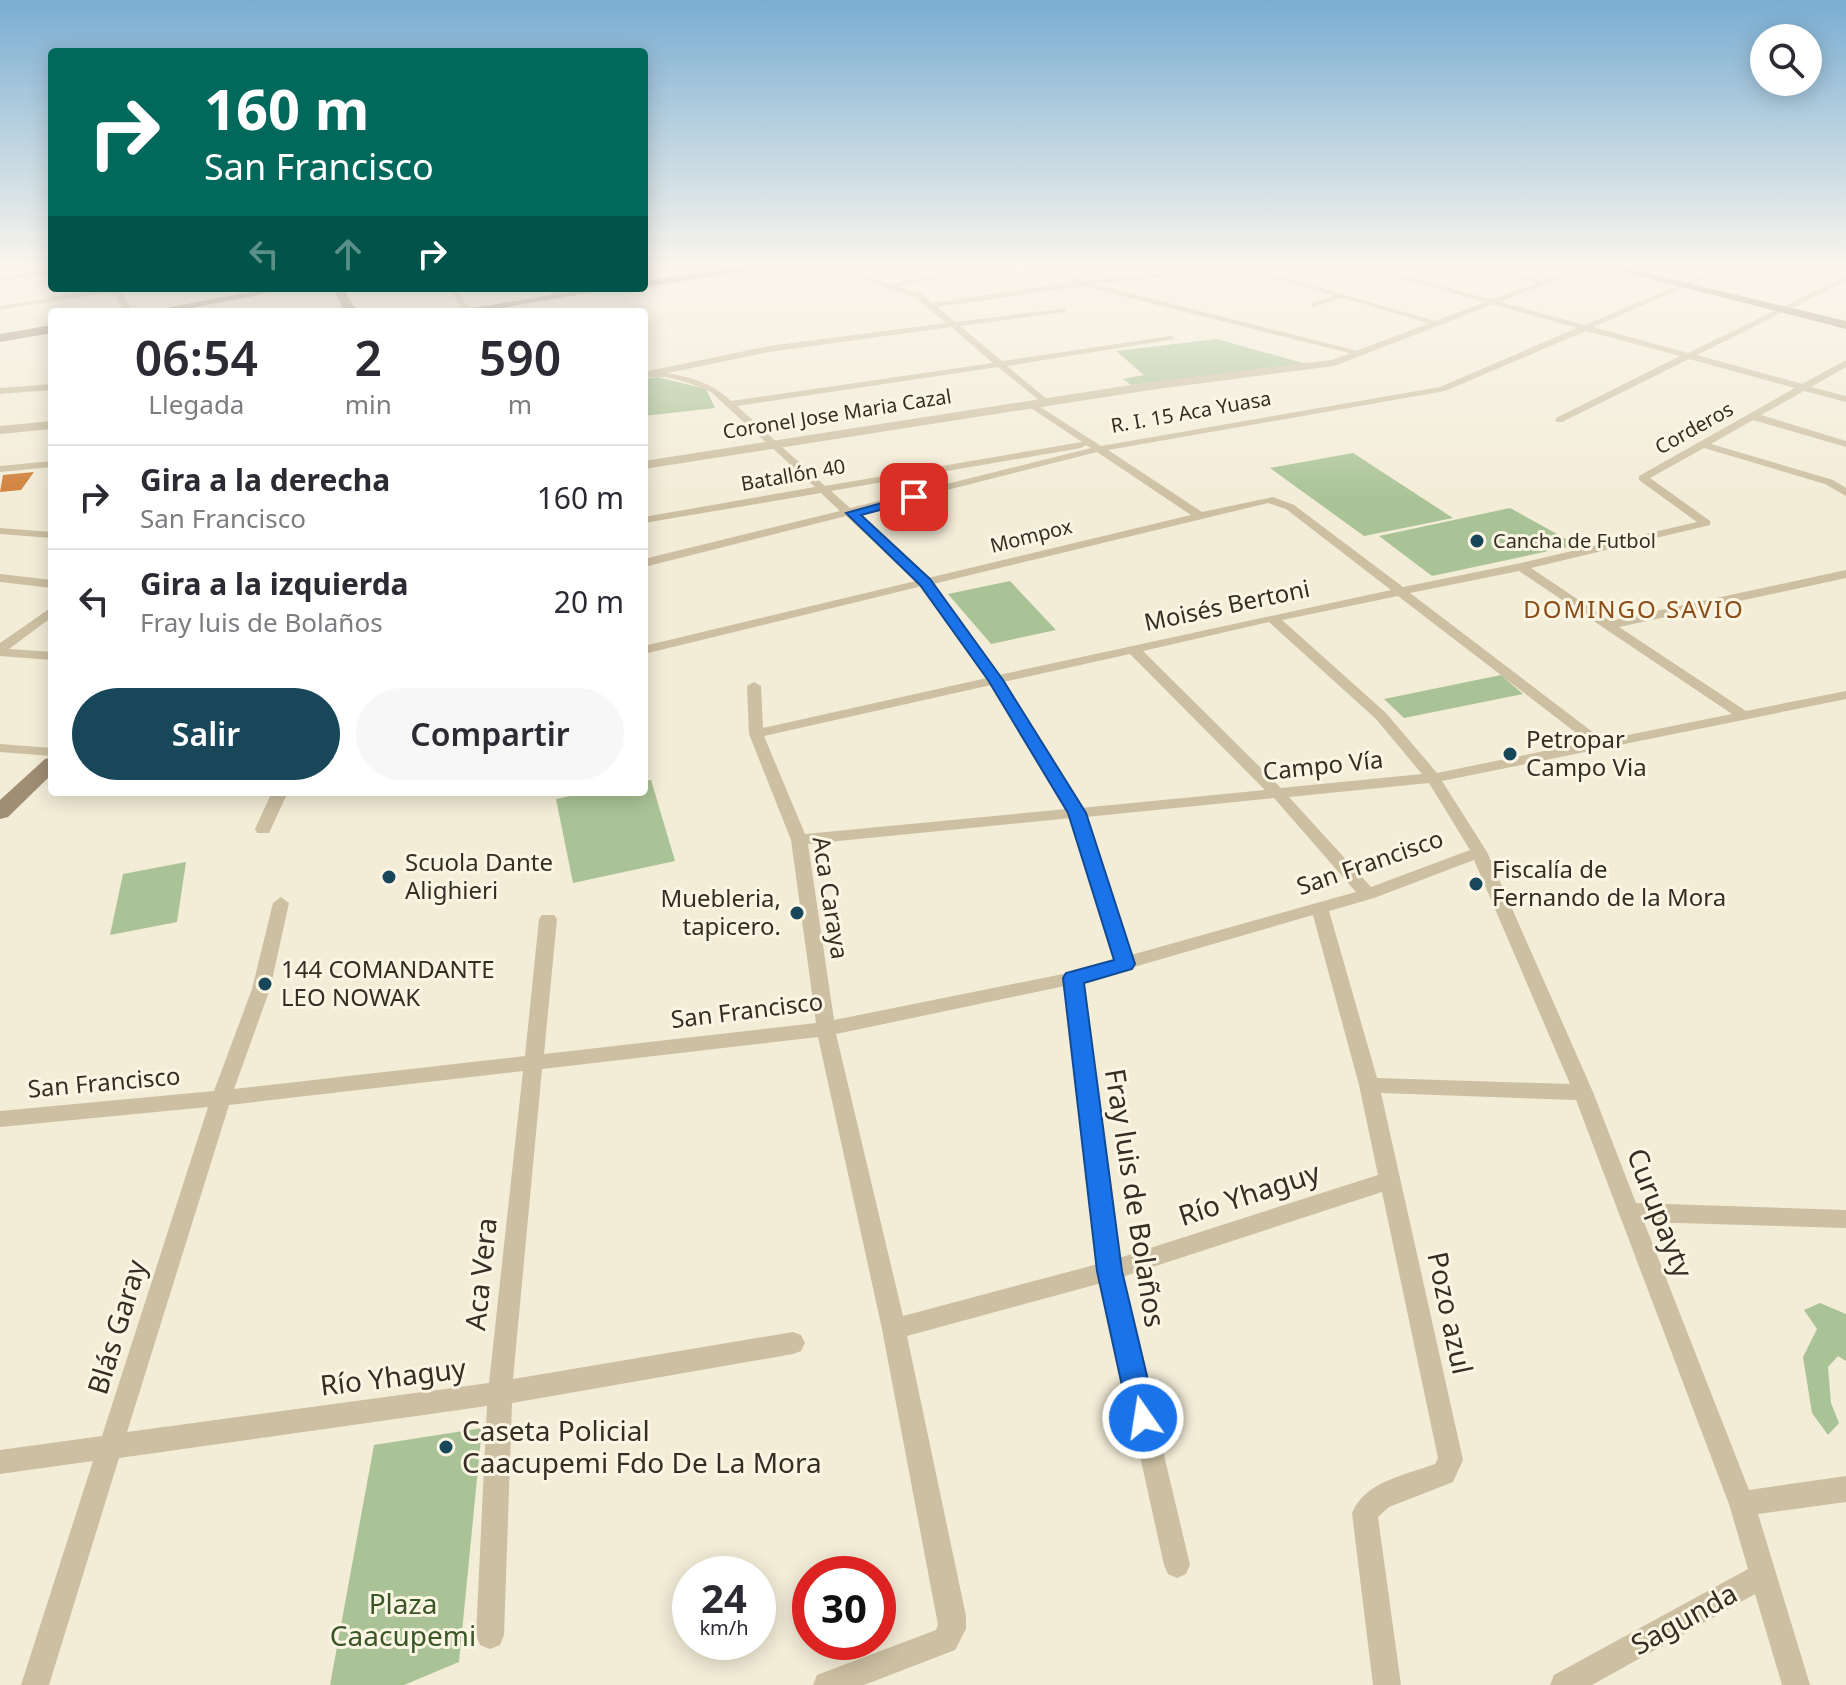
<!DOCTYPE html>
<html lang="es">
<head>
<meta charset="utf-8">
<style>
  body { margin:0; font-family:"Noto Sans",sans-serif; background:#f7f7f7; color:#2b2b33; height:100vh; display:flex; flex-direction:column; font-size:30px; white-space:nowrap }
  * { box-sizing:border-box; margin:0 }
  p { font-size:26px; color:#7c7c81 }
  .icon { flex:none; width:44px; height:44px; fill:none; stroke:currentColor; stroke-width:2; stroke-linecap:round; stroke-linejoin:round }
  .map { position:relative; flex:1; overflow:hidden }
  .details { position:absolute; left:48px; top:308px; width:600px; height:488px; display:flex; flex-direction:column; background:#fff; border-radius:8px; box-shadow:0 4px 20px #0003 }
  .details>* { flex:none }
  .guide { position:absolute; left:48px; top:48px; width:600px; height:244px; border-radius:8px; box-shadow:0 4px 20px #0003; background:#00695c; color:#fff; overflow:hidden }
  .buttons { position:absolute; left:1750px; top:24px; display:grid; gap:16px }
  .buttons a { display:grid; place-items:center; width:72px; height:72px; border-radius:50%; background:#fff; box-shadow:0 4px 20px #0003; font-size:40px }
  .speed { position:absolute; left:672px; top:1556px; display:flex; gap:16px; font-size:40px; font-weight:700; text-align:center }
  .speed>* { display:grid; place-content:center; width:104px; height:104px; border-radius:50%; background:#fff; box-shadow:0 4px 20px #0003; line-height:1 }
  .speed small { font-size:20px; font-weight:400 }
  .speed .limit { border:12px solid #d22; background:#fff; color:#111 }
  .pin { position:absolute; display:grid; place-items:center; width:68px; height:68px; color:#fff; margin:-34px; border-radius:16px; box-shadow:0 4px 12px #0006 }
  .me { position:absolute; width:88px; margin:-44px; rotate:347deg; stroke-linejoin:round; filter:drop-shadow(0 0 6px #0008) }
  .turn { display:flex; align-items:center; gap:28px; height:168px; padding:0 24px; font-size:36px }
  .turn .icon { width:104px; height:104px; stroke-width:2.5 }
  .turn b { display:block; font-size:56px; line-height:68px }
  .lanes { display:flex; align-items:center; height:76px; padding:0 24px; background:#0003; justify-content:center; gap:40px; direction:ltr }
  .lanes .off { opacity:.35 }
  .eta { display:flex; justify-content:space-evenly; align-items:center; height:136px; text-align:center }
  .eta b { font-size:48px; font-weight:600; line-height:56px }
  .primary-button { display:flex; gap:16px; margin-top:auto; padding:16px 24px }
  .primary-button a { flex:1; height:92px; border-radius:48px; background:#18475a; color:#fff; font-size:32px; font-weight:600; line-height:92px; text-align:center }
  .primary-button a+a { background:#f7f7f7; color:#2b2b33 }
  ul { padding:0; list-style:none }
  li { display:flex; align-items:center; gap:24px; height:104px; padding:0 24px; border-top:2px solid #e1e1e2 }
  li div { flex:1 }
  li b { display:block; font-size:30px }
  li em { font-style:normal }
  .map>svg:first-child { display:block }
</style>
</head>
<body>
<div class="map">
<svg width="1846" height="1685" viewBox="0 0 1846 1685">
  <rect width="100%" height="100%" fill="#f3ecd7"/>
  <g fill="#aac396">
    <path d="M1217,339L1310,365L1131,385L1123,379L1144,375L1116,351Z"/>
    <path d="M657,377L706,389L715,408L644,416V379Z"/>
    <path d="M1353,453L1453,518L1364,536L1270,468Z"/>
    <path d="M1510,508L1577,545L1432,576L1379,536Z"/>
    <path d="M1010,581L1056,630L991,644L948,594Z"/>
    <path d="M1501,675L1523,694L1404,718L1384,699Z"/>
    <path d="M651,780L675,861L573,883L556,799L589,792H644V781Z"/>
    <path d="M186,862L177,922L110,935L123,874Z"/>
    <path d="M1820,1303L1846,1314V1361L1838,1356L1828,1367L1831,1403L1839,1423L1828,1435L1812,1413L1803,1357L1817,1329L1804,1310Z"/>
    <path d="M482,1428L459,1662L404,1685H330L374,1445Z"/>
  </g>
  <path fill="#d07f38" d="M34,472L21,490L0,492L3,475Z"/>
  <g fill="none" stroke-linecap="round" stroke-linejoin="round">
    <g fill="#ccbfa2" fill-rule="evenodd">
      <path d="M822,265H831L889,284L993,265H1007L898,286L922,294L932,303L1074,282L1040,265H1048L1084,281L1238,265H1260L1252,268L1442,323L1438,326L1343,298L1312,307V303L1334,296L1242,269L1094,284L1361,352V356L1082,286L937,307L955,322L1067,308L1064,312L960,326L1002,361L1171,336L1175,339L1007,366L1048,400V404L1045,405L998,367L737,406L825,486L1082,442L1028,406V402L1031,401L1101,446L1440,387L1577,328L1353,265H1363L1585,325L1727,265H1735L1593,327L1688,353L1846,276V281L1697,355L1802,384L1846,360V367L1811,387L1846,396V402L1804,391L1761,415L1846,441V447L1753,420L1711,444L1833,480L1846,488V496L1825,484L1704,448L1650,478L1710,521V525L1531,568L1610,621L1846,570V578L1619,627L1746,711L1846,691V699L1442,781L1487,852L1593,1092L1636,1203L1846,1210V1228L1644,1222L1749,1490L1846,1476V1502L1758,1514L1810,1685H1782L1755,1594L1592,1685H1550L1554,1675L1748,1569L1729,1504L1576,1100L1381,1093L1463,1460L1453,1482L1389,1507L1378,1517L1401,1685H1373L1352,1513C1365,1481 1406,1475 1435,1464L1438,1458L1382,1192L1122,1277L1190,1565L1186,1574L1177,1578L1168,1574L1164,1565L1102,1283L907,1336L966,1616V1629L955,1650L864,1685H813L817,1675L936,1630L938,1625L882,1329L818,1037L542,1069L513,1379L793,1332L801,1335L805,1343L801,1351L793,1354L512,1403L504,1635L500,1645L490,1649L480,1645L476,1635L487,1406L119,1458L49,1685H21L93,1461L0,1474V1450L102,1436L208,1107L0,1127V1111L214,1091L252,989L273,903L281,897L289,903L270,989L234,1089L525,1056L539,919L542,915H554L557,919L544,1054L816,1023L791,840L749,734L747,686L754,682L761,686L763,728L987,678L922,586L644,654V646L916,581L846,516L644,567V559L840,511L821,493L644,523V517L815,487L711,392C691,383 666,373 644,378V372L769,346L946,323L916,298ZM951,327L993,363L731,401C712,383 693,378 668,373L769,352ZM1586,331L1680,356L1556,418V422H1562L1689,359L1795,388L1639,476V480L1697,522L1521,563L1403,587L1294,505L1273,497L1202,512L1108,450L1445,391ZM1086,445L1091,448L850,508L831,491L1081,448ZM1097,452L1191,515L928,578L856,513ZM1268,503L1286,509L1391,590L999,675L933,584ZM1519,571L1732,714L1603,740L1410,593ZM1398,596L1588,742L1437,773L1386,713L1282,620ZM1269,622L1376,719L1422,774L1281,788L1143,651ZM1130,654L1265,790L1081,808L1003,682ZM991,685L1067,809L805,834L764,736ZM1429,783L1470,850L1371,887L1289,797ZM1274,798L1356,892L1131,955L1086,817ZM1071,818L1115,960L1073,972L834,1020L808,844ZM1474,860L1570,1084L1377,1078L1329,911L1374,898ZM1313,915L1359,1085L1378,1175L1119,1258L1082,982ZM1065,986L1098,1264L903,1316L836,1034ZM523,1071L489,1383L127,1432L229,1105Z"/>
      <path d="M1471,265H1482L1548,283L1544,285Z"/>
      <path d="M1837,265H1846V268L1838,267Z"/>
      <path d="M52,269V273L0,281V277Z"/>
      <path d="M107,288H118L133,312H125L112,292L0,310V306Z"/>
      <path d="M448,288H456L471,312H465Z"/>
      <path d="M549,288H557L564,296L557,298Z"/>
      <path d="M52,384V390L0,394V388Z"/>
      <path d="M52,461V467L0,472V466Z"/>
      <path d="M0,528L52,532V538L0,534Z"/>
      <path d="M0,574L52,580V588L0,582Z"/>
      <path d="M52,607V617L9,649L52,652V660L0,656V643Z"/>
      <path d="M0,744L52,748V756L0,752Z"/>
      <path d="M272,792H288L269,833H257L255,829Z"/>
    </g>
    <g fill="#ccbfa2" fill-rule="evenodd">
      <path d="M1584,265H1596L1334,366L1150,390L644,469V461L1150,382L1332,360Z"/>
      <path d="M52,421V429L0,434V426Z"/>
    </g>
    <g fill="#9f8d74" fill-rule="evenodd">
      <path d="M760,265H784L644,287V281Z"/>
      <path d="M1596,265H1612L1846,321V329Z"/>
      <path d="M270,288H294L171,312H145Z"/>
      <path d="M333,288H343L357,312H345Z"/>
      <path d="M591,288H618L478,312H450Z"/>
      <path d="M52,325V333L0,342V334Z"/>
      <path d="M52,757V774L8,817L0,819V800L45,759Z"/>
    </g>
  </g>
  <linearGradient id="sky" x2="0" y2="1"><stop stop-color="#79add2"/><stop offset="0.53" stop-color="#faf6ed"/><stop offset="1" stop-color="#faf6ed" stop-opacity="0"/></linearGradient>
  <rect width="1846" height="500" fill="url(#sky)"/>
  <path fill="#1a73e8" stroke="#114b97" stroke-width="2" d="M914,494L918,495V500L861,515L930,579L1003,680L1086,813L1135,964L1132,969L1084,983L1122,1271L1157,1418L1153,1427L1143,1431L1133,1427L1129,1418L1097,1271L1063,978L1066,973L1114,960L1068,813L988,680L920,585L846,513Z"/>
  <g fill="#18475a" stroke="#fbf5e4" stroke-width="3">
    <circle cx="1477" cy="541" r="8"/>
    <circle cx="1510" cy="754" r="8"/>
    <circle cx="389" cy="877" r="8"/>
    <circle cx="1476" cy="884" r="8"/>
    <circle cx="797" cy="913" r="8"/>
    <circle cx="265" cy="984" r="8"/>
    <circle cx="446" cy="1447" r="8"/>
  </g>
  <g text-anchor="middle" stroke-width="6" stroke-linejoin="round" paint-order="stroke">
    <g font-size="20" fill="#362e25" stroke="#fbf5e4">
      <text transform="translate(1191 412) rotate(-10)" y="7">R. I. 15 Aca Yuasa</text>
      <text transform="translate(837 414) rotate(-9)" y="7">Coronel Jose Maria Cazal</text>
      <text transform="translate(1694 428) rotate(-29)" y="7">Corderos</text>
      <text transform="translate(793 475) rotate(-10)" y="7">Batallón 40</text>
      <text transform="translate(1031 536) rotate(-14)" y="7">Mompox</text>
    </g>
    <g font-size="20" fill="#362e25" stroke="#fbf5e4" text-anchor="start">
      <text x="1493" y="548">Cancha de Futbol</text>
    </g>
    <g font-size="24" fill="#362e25" stroke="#fbf5e4">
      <text transform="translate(1227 606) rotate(-12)" y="8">Moisés Bertoni</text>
      <text transform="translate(1323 766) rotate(-6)" y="8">Campo Vía</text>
      <text transform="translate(1370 863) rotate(-19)" y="8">San Francisco</text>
      <text transform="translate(830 898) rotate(81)" y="8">Aca Caraya</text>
      <text transform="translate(747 1011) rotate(-7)" y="8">San Francisco</text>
      <text transform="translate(104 1083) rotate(-5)" y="8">San Francisco</text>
    </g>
    <g font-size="24" letter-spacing="2" fill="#8b4d18" stroke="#fbf5e4">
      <text x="1634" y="618">DOMINGO SAVIO</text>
    </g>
    <g font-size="24" fill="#362e25" stroke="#fbf5e4" text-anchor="start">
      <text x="1526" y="748">Petropar<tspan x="1526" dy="28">Campo Via</tspan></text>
      <text x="405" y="871">Scuola Dante<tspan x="405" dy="28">Alighieri</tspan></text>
      <text x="1492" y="878">Fiscalía de<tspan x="1492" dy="28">Fernando de la Mora</tspan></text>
      <text x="781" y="907" text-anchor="end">Muebleria,<tspan x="781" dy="28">tapicero.</tspan></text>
      <text x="281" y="978">144 COMANDANTE<tspan x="281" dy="28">LEO NOWAK</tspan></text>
    </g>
    <g font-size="28" fill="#362e25" stroke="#fbf5e4">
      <text transform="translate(1249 1194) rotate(-18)" y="10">Río Yhaguy</text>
      <text transform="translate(1135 1198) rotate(81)" y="10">Fray luis de Bolaños</text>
      <text transform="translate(1660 1213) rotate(69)" y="10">Curupayty</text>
      <text transform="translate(481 1274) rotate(-84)" y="10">Aca Vera</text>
      <text transform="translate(1450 1313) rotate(78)" y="10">Pozo azul</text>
      <text transform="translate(117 1327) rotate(-73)" y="10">Blás Garay</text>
      <text transform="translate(393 1377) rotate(-7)" y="10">Río Yhaguy</text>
      <text transform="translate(1684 1619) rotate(-29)" y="10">Sagunda</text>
    </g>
    <g font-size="28" fill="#362e25" stroke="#fbf5e4" text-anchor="start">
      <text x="462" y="1441">Caseta Policial<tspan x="462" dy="32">Caacupemi Fdo De La Mora</tspan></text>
    </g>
    <g font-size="28" fill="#3a5627" stroke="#fbf5e4">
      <text x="403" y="1614">Plaza<tspan x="403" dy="32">Caacupemi</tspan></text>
    </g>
  </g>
</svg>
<div class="buttons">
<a><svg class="icon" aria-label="search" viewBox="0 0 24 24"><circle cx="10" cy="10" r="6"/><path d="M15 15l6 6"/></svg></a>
</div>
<div class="speed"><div>24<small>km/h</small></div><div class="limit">30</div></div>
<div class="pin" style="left:914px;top:497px;background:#d93025"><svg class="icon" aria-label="arrive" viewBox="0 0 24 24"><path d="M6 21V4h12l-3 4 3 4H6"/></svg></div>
<svg class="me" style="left:1143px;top:1418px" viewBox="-20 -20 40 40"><circle r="17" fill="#1a73e8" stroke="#fff" stroke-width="3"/><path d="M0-11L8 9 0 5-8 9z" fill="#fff"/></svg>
<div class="guide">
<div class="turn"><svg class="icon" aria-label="right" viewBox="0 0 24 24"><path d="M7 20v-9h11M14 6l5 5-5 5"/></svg><div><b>160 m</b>San Francisco</div></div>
<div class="lanes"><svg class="icon off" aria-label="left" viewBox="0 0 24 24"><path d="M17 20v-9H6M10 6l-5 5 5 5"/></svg><svg class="icon off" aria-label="ahead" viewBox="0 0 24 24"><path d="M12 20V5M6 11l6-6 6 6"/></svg><svg class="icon" aria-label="right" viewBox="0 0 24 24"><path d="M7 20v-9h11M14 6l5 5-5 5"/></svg></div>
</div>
<section class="details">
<div class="eta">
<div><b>06:54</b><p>Llegada</p></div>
<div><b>2</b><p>min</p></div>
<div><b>590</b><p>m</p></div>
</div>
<ul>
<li><svg class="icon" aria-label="right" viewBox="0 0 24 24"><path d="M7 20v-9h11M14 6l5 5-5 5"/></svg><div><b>Gira a la derecha</b><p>San Francisco</p></div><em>160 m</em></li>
<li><svg class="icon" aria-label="left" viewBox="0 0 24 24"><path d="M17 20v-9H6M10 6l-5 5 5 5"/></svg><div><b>Gira a la izquierda</b><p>Fray luis de Bolaños</p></div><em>20 m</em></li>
</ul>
<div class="primary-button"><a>Salir</a><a>Compartir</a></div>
</section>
</div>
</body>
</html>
